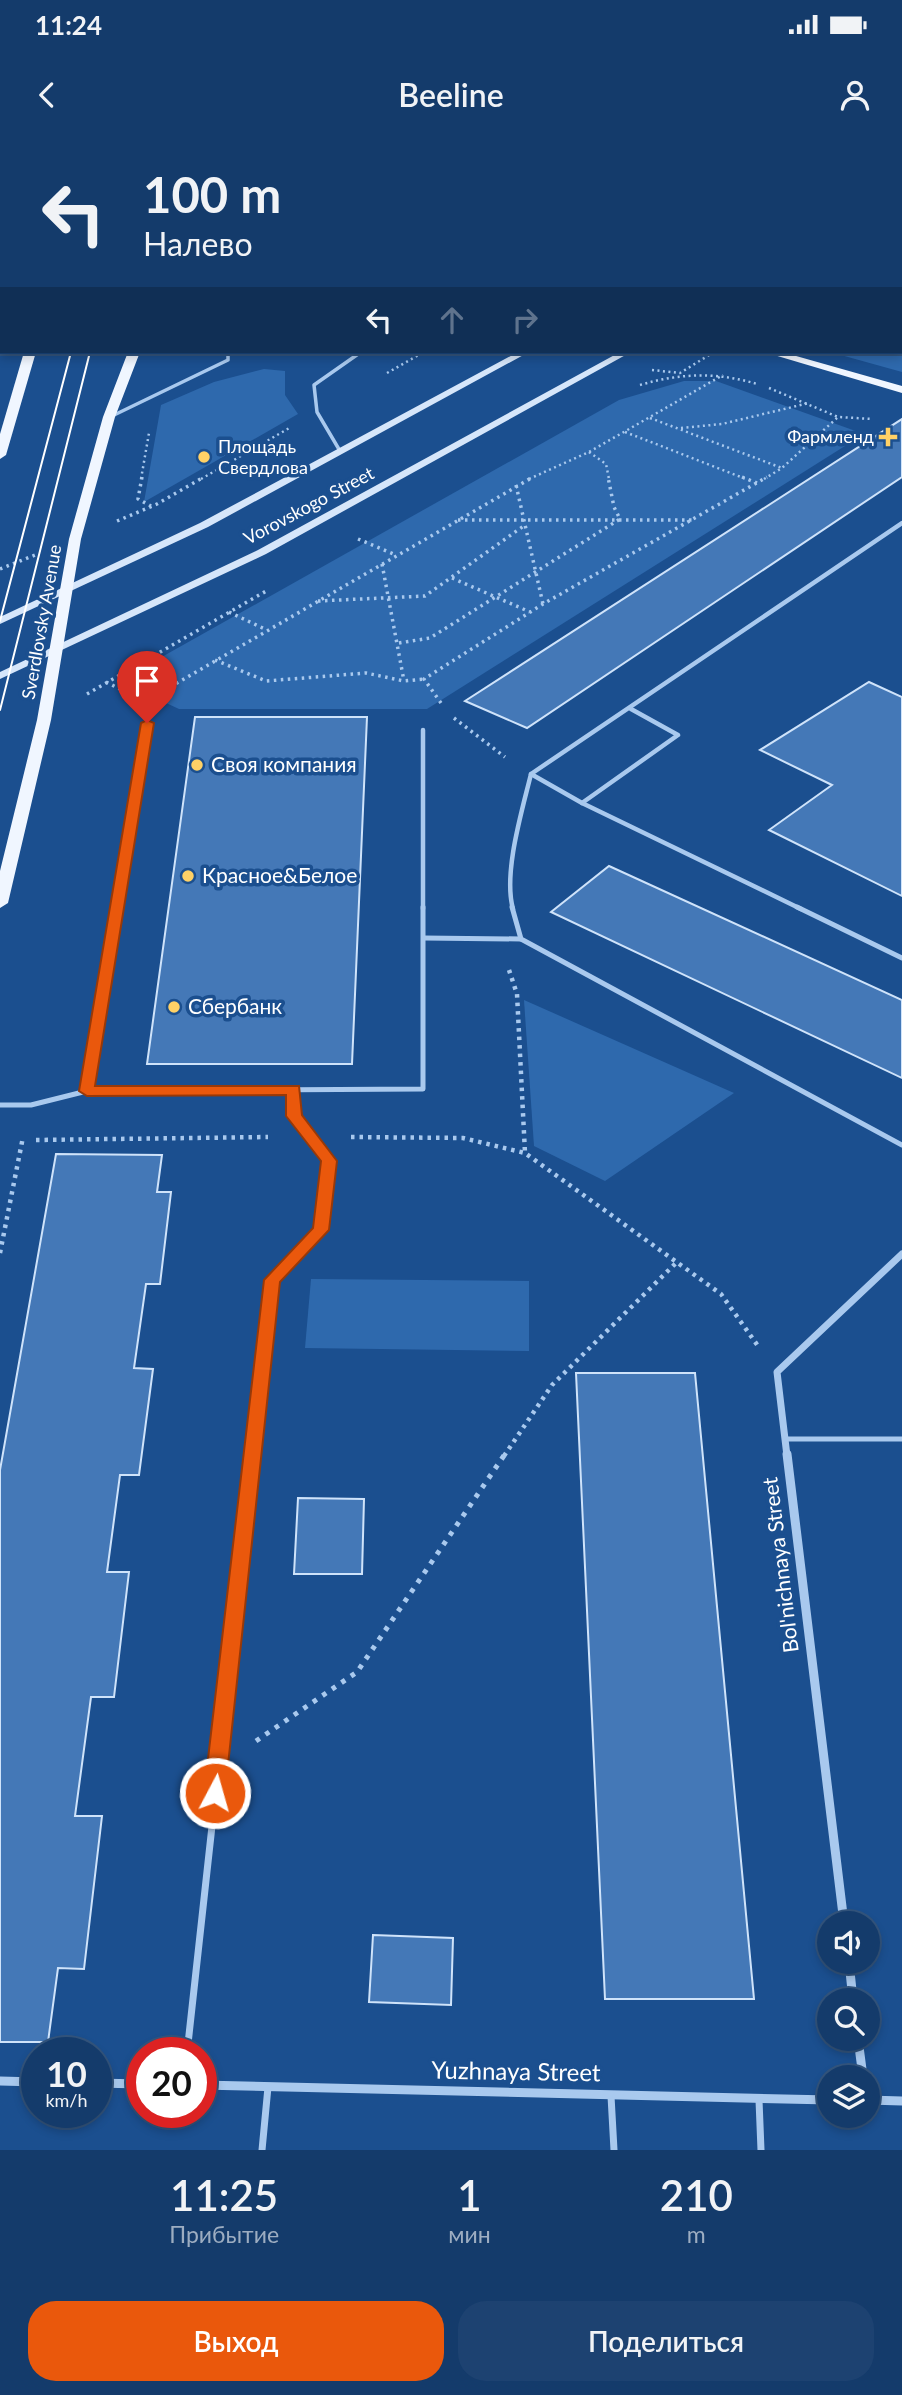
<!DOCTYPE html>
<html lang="ru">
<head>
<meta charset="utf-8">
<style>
  body { margin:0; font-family:Lato,sans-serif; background:#1d4271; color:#f1f3f6; height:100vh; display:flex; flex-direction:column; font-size:26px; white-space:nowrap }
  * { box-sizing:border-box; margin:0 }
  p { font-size:23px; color:#9dadc1 }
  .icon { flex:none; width:38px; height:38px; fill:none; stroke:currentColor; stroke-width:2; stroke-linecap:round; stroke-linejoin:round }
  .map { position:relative; height:2010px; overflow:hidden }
  .panel { display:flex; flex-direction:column; background:#143b6b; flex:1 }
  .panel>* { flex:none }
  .top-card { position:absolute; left:0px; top:0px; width:903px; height:214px; box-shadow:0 4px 10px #0003,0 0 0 2px #33557e; background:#143b6b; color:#f1f3f6; overflow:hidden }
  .fabs { position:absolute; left:817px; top:1771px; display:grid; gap:14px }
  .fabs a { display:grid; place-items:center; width:63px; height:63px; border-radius:50%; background:#143b6b; box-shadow:0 4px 10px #0003,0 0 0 2px #33557e; font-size:35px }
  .speed { position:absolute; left:21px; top:1897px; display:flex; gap:14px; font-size:35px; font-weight:700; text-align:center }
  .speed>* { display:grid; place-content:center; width:91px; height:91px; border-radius:50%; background:#143b6b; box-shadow:0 4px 10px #0003,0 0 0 2px #33557e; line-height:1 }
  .speed small { font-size:18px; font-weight:400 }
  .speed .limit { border:10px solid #d22; background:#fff; color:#111 }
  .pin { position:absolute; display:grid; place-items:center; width:60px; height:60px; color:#fff; margin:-72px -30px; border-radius:50% 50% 50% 0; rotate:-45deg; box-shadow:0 0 7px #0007 }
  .pin .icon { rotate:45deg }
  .me { position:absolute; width:77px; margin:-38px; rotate:6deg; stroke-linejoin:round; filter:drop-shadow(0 0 5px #0008) }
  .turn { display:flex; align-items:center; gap:24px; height:147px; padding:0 28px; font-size:32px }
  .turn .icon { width:91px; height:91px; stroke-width:2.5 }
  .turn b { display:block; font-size:49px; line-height:60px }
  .lanes { display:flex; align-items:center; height:66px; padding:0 28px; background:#0003; justify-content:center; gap:35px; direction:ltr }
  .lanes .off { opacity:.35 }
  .eta { display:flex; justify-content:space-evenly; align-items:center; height:119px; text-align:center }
  .eta b { font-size:42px; font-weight:600; line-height:49px }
  .button { display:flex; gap:14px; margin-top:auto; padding:14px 28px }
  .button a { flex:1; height:80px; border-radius:28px; background:#ea580c; color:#fff; font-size:28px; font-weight:600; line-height:80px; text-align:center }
  .button a+a { background:#1d4271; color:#f1f3f6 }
  .status { display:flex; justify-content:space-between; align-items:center; height:49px; padding:0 35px; background:#143b6b; direction:ltr }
  .status svg { height:19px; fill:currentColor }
  header { display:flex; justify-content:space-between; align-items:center; height:91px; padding:0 28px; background:#143b6b; font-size:32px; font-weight:600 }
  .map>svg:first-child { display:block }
</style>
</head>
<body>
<div class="status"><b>11:24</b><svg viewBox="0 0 49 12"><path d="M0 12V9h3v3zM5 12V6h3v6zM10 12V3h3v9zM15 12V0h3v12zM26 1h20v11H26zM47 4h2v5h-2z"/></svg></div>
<header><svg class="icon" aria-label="back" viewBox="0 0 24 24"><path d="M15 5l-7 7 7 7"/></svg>Beeline<svg class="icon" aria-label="person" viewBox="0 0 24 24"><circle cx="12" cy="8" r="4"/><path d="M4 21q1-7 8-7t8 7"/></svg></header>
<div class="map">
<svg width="902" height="2010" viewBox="0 0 902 2010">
  <rect width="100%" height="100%" fill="#1b4f8f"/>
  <g fill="#2e69ad">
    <path d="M902,182V232L830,212H901Z"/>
    <path d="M264,229L285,231V255L298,274L144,362L161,265L214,242Z"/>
    <path d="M684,241H716L864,294L427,569H179L119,541L619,260Z"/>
    <path d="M524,860L734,953L605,1041L534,1006Z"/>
    <path d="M311,1139L529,1141V1211L305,1208Z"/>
  </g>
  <g fill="#4478b7" stroke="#cfe3fa" stroke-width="2">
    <path d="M902,279V337L527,588L465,561Z"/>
    <path d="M869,542L902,557V756L769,690L832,645L760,610Z"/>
    <path d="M195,577H367L352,924H147Z"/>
    <path d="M609,726L902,860V938L551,772Z"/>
    <path d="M56,1014L162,1015L157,1052H171L160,1144H146L134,1228L153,1229L139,1335H120L107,1432H129L114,1557H91L75,1676H102L84,1829L58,1828L48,1902H0V1330Z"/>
    <path d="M576,1233H695L754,1859H605Z"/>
    <path d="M298,1358L364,1359L362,1434H294Z"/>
    <path d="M373,1795L453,1798L451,1865L369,1862Z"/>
  </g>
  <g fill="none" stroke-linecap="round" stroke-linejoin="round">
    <g stroke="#a9c9ee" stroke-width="2.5" stroke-dasharray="2 3.5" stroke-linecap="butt">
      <path d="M705,0L710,2"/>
      <path d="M819,2L822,0"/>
      <path d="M0,115L2,113"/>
      <path d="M652,230L680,233L714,212"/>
      <path d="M387,233L424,212"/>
      <path d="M640,245C680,233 717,232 757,244"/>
      <path d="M769,248L838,277L873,279"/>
      <path d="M650,278L782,328"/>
      <path d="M681,288L722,284L809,263"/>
      <path d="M625,292L746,339"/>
      <path d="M589,312L606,324L609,339"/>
      <path d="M141,339L149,293"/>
      <path d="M201,339L291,287"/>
      <path d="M529,339L589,312L723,235"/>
      <path d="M764,339L782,328L838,277"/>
    </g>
    <g stroke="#a9c9ee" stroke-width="3.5" stroke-dasharray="2.5 4.5" stroke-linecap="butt">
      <path d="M142,337L138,359L151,366"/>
      <path d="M742,337L757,343"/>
      <path d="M516,345L543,464"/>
      <path d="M458,380H694"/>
      <path d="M117,381L157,364L204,337"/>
      <path d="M358,399L396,415"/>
      <path d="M382,424L404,541"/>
      <path d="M0,429L35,415"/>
      <path d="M452,438L530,472"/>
      <path d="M318,461L425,456L525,385"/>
      <path d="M229,472L267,490"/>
      <path d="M399,503L430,498L620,379L614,367L608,337"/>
      <path d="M215,520L266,541L366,533L404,541L424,539"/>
      <path d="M106,542L132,555"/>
      <path d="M87,554L268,450"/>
      <path d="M158,554L533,337"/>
      <path d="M441,563L424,539L543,464L767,337"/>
      <path d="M454,578L505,617"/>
    </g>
    <g stroke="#a9c9ee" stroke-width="4.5" stroke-dasharray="3.5 5" stroke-linecap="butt">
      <path d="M509,830L517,854L525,1013"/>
      <path d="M351,997L463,998L525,1013L721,1154L758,1206"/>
      <path d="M36,1000L268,997"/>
      <path d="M0,1113L23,997"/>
      <path d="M504,1316L552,1245L677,1122"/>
    </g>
    <path stroke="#a9c9ee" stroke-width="5" stroke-dasharray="4.5 7" stroke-linecap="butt" d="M256,1601L357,1532L505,1314"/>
    <g stroke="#a9c9ee" stroke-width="3.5">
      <path d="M299,0L304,2"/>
      <path d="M0,61L2,54"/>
      <path d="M112,276L228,220V212"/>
      <path d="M340,311L317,272L314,245L361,212"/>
    </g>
    <g stroke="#a9c9ee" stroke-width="4.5">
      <path d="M423,590V769"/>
      <path d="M531,634L582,663L801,769"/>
      <path d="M582,663L678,595L631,569"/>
      <path d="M117,769L147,584"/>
      <path d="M513,769C503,733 522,671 531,634L902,383"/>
    </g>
    <g stroke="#a9c9ee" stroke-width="5">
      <path d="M512,767L521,799L902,1005"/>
      <path d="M797,767L902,818"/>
      <path d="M424,798L521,799"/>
      <path d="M87,951L117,767"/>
      <path d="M0,965H31L87,951L423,949V767"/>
      <path d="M785,1299H902"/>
      <path d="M253,1316L272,1140L321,1090L329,1021L294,976V950"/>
    </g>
    <g stroke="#a9c9ee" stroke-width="7">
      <path d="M187,1913L253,1314"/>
      <path d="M611,1956L614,2010"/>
      <path d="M759,1960L761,2010"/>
      <path d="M262,2010L268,1947"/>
    </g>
    <path stroke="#a9c9ee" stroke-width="7" d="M787,1316L777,1232L902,1114"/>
    <g stroke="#a9c9ee" stroke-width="9">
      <path d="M787,1314L844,1783"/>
      <path d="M849,1822L853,1860"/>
      <path d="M858,1899L863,1937"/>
      <path d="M0,1941L37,1942"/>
      <path d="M96,1943L142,1944"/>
      <path d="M201,1945L830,1960"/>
      <path d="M868,1960L902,1961"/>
    </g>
    <g fill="#d6e6fa" fill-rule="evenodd">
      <rect x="901" y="9" width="1" height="4"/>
      <rect x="901" y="56" width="1" height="4"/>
      <path d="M518,212H529L208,387L0,484V477L200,383Z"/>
      <path d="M620,212H631L266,414L0,539V532L258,410Z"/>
    </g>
    <g fill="#f0f6ff" fill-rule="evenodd">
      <rect x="85" y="0" width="10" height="2"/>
      <path d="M175,0H187L189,2H176Z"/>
      <path d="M412,0H426L428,2H413Z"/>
      <rect x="901" y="150" width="1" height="6"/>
      <path d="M24,212H36L6,315L0,319V294Z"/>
      <path d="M128,212H140L115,277L81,399L51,580L8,763L0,768V731L37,580L69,399L103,277Z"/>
      <path d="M764,212H782L902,246V253Z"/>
    </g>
    <g stroke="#fff" stroke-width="2">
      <path d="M0,481L71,212"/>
      <path d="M0,570L90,212"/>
    </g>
  </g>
  <path fill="#ea580c" stroke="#983908" stroke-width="2" d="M147,580L154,583L95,946H299L302,975L337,1021L329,1090L280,1142L225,1653L222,1660L215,1662L207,1660L204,1653L264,1140L313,1088L321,1021L286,976V955L87,956L79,951L141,583Z"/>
  <g fill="#ffd166" stroke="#1b4f8f" stroke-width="2.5">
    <path d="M884.5 286.5h7v7h7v7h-7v7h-7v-7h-7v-7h7z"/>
    <circle cx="204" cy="317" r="7"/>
    <circle cx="197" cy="625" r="7"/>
    <circle cx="188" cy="736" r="7"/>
    <circle cx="174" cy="867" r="7"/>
  </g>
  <g text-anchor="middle" stroke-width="7" stroke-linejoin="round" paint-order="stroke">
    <g font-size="18" fill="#fff" stroke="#1b4f8f" text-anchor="end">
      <text x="874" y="303">Фармленд</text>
      <text x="218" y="313" text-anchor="start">Площадь<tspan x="218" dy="21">Свердлова</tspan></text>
    </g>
    <g font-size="18" fill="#fff" stroke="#1b4f8f">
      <text transform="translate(309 366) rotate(-28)" y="6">Vorovskogo Street</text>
      <text transform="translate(42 482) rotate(-80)" y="6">Sverdlovsky Avenue</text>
    </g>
    <g font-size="21" fill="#fff" stroke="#1b4f8f" text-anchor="start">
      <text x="211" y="632">Своя компания</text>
      <text x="202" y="743">Красное&amp;Белое</text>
      <text x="188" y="874">Сбербанк</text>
    </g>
    <g font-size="21" fill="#fff" stroke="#1b4f8f">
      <text transform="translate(781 1425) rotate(-97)" y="7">Bol'nichnaya Street</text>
    </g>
    <g font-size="24" fill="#fff" stroke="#1b4f8f">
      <text transform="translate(516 1932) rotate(1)" y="8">Yuzhnaya Street</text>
    </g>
  </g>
</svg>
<div class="fabs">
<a><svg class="icon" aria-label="sound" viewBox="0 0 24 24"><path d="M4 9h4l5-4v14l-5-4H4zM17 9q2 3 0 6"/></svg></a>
<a><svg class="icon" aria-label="search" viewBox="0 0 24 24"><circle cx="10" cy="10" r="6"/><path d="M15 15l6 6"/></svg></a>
<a><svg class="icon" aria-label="layers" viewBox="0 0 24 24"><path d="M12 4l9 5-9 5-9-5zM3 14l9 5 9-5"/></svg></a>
</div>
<div class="speed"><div>10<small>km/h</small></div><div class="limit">20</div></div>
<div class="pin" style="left:147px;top:583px;background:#d93025"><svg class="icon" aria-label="arrive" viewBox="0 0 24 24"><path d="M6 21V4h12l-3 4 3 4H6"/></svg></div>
<svg class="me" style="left:215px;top:1653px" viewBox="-20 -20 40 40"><circle r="17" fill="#ea580c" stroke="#fff" stroke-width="3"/><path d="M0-11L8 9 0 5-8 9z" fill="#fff"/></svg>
<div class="top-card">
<div class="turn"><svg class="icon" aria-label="left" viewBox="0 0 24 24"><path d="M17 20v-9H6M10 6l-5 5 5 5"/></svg><div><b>100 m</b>Налево</div></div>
<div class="lanes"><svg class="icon" aria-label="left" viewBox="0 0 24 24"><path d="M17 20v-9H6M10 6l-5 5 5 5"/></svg><svg class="icon off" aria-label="ahead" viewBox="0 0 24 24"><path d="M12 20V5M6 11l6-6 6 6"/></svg><svg class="icon off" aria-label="right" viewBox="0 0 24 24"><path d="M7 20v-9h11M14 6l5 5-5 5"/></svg></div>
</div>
</div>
<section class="panel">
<div class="eta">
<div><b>11:25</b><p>Прибытие</p></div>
<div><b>1</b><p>мин</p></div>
<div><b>210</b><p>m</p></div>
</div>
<div class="button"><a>Выход</a><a>Поделиться</a></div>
</section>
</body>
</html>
